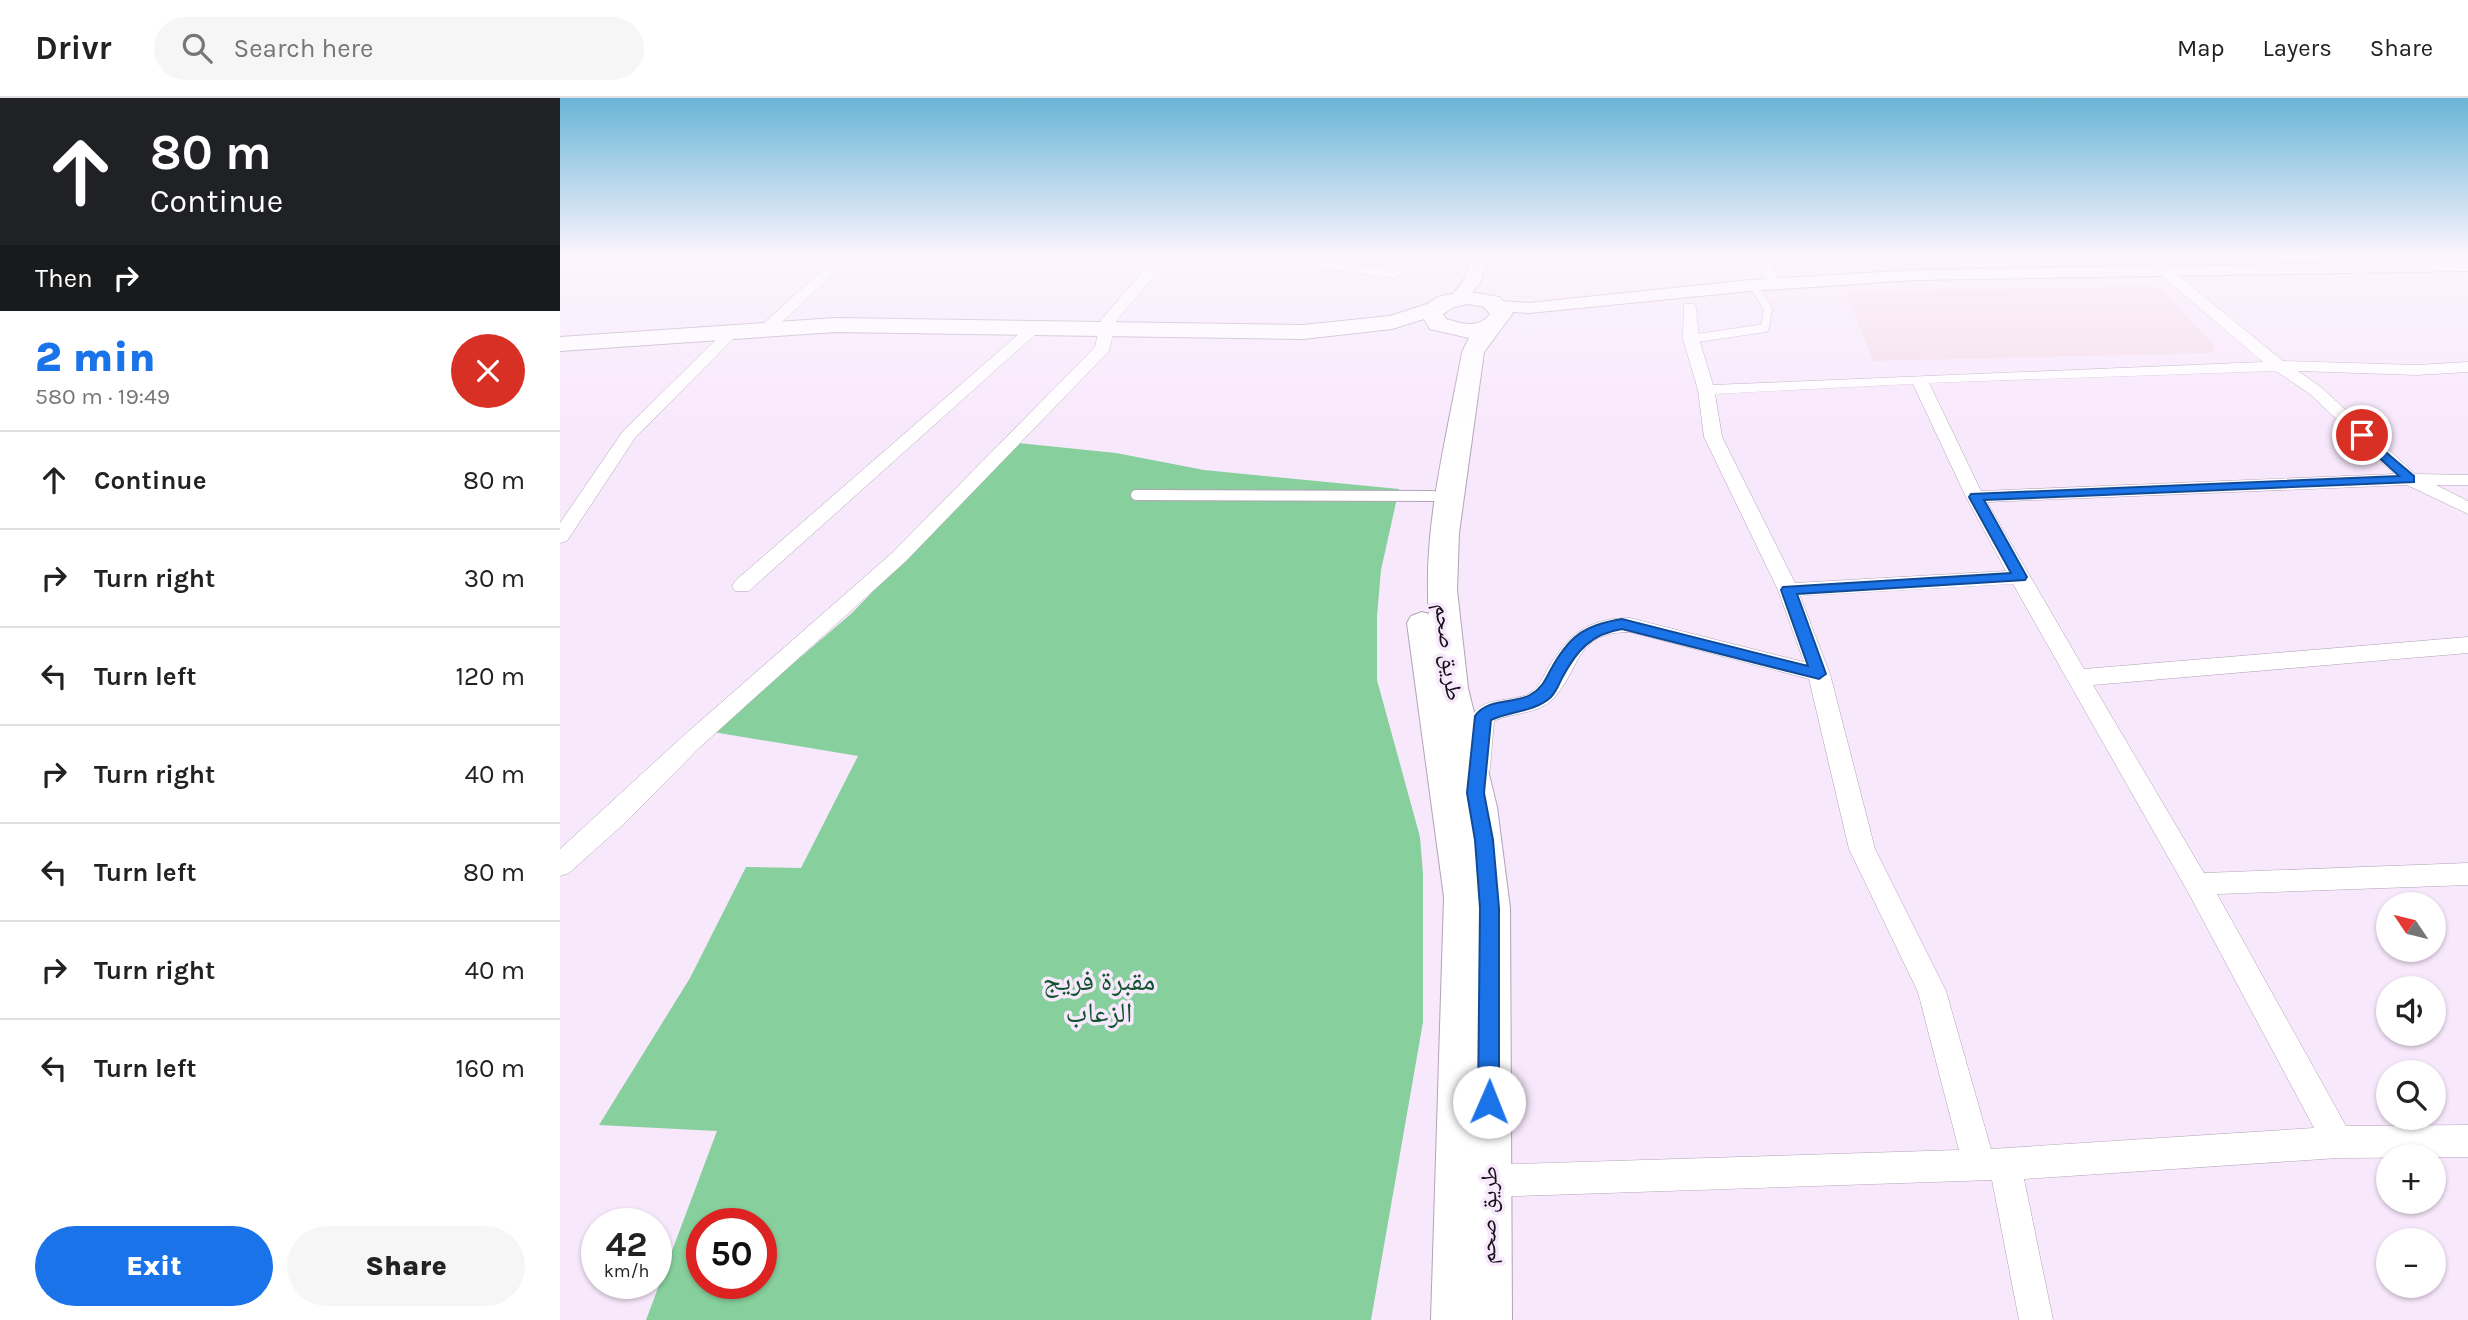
<!DOCTYPE html>
<html lang="en">
<head>
<meta charset="utf-8">
<style>
  body { margin:0; font-family:Karla,"Noto Naskh Arabic",sans-serif; background:#f6f6f6; color:#222; height:100vh; display:flex; flex-direction:column; font-size:26px; white-space:nowrap }
  * { box-sizing:border-box; margin:0 }
  p { font-size:23px; color:#767676 }
  .icon { flex:none; width:38px; height:38px; fill:none; stroke:currentColor; stroke-width:2; stroke-linecap:round; stroke-linejoin:round }
  .map { position:relative; flex:1; overflow:hidden }
  .details { display:flex; flex-direction:column; background:#fff; width:560px }
  .details>* { flex:none }
  .banner { background:#202124; color:#fff; overflow:hidden }
  .needle { width:46px; rotate:305deg }
  .fabs { position:absolute; left:1816px; top:794px; display:grid; gap:14px }
  .fabs a { display:grid; place-items:center; width:70px; height:70px; border-radius:50%; background:#fff; box-shadow:0 2px 5px #0004; font-size:35px }
  .speed { position:absolute; left:21px; top:1110px; display:flex; gap:14px; font-size:35px; font-weight:700; text-align:center }
  .speed>* { display:grid; place-content:center; width:91px; height:91px; border-radius:50%; background:#fff; box-shadow:0 2px 5px #0004; line-height:1 }
  .speed small { font-size:18px; font-weight:400 }
  .speed .limit { border:10px solid #d22; background:#fff; color:#111 }
  .pin { position:absolute; display:grid; place-items:center; width:60px; height:60px; color:#fff; margin:-30px; border:4px solid #fff; border-radius:50%; box-shadow:0 2px 7px #0007 }
  .me { position:absolute; width:77px; margin:-38px; rotate:1deg; stroke-linejoin:round; filter:drop-shadow(0 0 5px #0008) }
  .turn { display:flex; align-items:center; gap:24px; height:147px; padding:0 35px; font-size:32px }
  .turn .icon { width:91px; height:91px; stroke-width:2.5 }
  .turn b { display:block; font-size:49px; line-height:60px }
  .then { display:flex; align-items:center; height:66px; padding:0 35px; background:#0003; gap:14px; font-size:26px }
  .round { display:grid; place-items:center; flex:none; width:74px; height:74px; border-radius:37px; background:#f6f6f6 }
  .summary { display:flex; align-items:center; justify-content:space-between; height:119px; padding:0 35px }
  h1 { font-size:42px; font-weight:800; line-height:52px; color:#1a73e8 }
  .primary-button { display:flex; gap:14px; margin-top:auto; padding:14px 35px }
  .primary-button a { flex:1; height:80px; border-radius:42px; background:#1a73e8; color:#fff; font-size:28px; font-weight:800; line-height:80px; text-align:center }
  .primary-button a+a { background:#f6f6f6; color:#222 }
  ul { padding:0; list-style:none }
  li { display:flex; align-items:center; gap:21px; height:98px; padding:0 35px; border-top:2px solid #e0e0e0 }
  li div { flex:1 }
  li b { display:block; font-size:26px }
  li em { font-style:normal }
  header { display:flex; align-items:center; gap:42px; box-sizing:border-box; height:98px; padding:0 35px; background:#fff; border-bottom:2px solid #e0e0e0 }
  header strong { font-size:33px }
  nav { display:flex; gap:38px; margin-inline-start:auto; font-size:24px }
  .search { width:490px; height:63px; background:#f6f6f6; display:flex; align-items:center; gap:18px; box-sizing:border-box; padding:0 24px; border-radius:38px; color:#767676; font-size:26px }
  main { display:flex; flex:1; min-height:0 }
  .map>svg:first-child { display:block }
</style>
</head>
<body>
<header>
<strong>Drivr</strong>
<div class="search"><svg class="icon" aria-label="search" viewBox="0 0 24 24"><circle cx="10" cy="10" r="6"/><path d="M15 15l6 6"/></svg>Search here</div>
<nav><a>Map</a><a>Layers</a><a>Share</a></nav>
</header>
<main>
<section class="details">
<div class="banner">
<div class="turn"><svg class="icon" aria-label="ahead" viewBox="0 0 24 24"><path d="M12 20V5M6 11l6-6 6 6"/></svg><div><b>80 m</b>Continue</div></div>
<div class="then">Then<svg class="icon" aria-label="right" viewBox="0 0 24 24"><path d="M7 20v-9h11M14 6l5 5-5 5"/></svg></div>
</div>
<div class="summary"><div><h1>2 min</h1><p>580 m · 19:49</p></div><a class="round" style="background:#d93025;color:#fff"><svg class="icon" aria-label="close" viewBox="0 0 24 24"><path d="M6 6l12 12M18 6L6 18"/></svg></a></div>
<ul>
<li><svg class="icon" aria-label="ahead" viewBox="0 0 24 24"><path d="M12 20V5M6 11l6-6 6 6"/></svg><div><b>Continue</b></div><em>80 m</em></li>
<li><svg class="icon" aria-label="right" viewBox="0 0 24 24"><path d="M7 20v-9h11M14 6l5 5-5 5"/></svg><div><b>Turn right</b></div><em>30 m</em></li>
<li><svg class="icon" aria-label="left" viewBox="0 0 24 24"><path d="M17 20v-9H6M10 6l-5 5 5 5"/></svg><div><b>Turn left</b></div><em>120 m</em></li>
<li><svg class="icon" aria-label="right" viewBox="0 0 24 24"><path d="M7 20v-9h11M14 6l5 5-5 5"/></svg><div><b>Turn right</b></div><em>40 m</em></li>
<li><svg class="icon" aria-label="left" viewBox="0 0 24 24"><path d="M17 20v-9H6M10 6l-5 5 5 5"/></svg><div><b>Turn left</b></div><em>80 m</em></li>
<li><svg class="icon" aria-label="right" viewBox="0 0 24 24"><path d="M7 20v-9h11M14 6l5 5-5 5"/></svg><div><b>Turn right</b></div><em>40 m</em></li>
<li><svg class="icon" aria-label="left" viewBox="0 0 24 24"><path d="M17 20v-9H6M10 6l-5 5 5 5"/></svg><div><b>Turn left</b></div><em>160 m</em></li>
</ul>
<div class="primary-button"><a>Exit</a><a>Share</a></div>
</section>
<div class="map">
<svg width="1908" height="1222" viewBox="0 0 1908 1222">
  <rect width="100%" height="100%" fill="#f8e8fc"/>
  <path fill="#f4dde9" d="M1584,188L1600,191L1655,248L1651,255L1313,263L1286,194Z"/>
  <path fill="#87cf9d" fill-rule="evenodd" d="M458,345L556,355L644,372L839,391L821,472L817,518V582L860,739L863,776V924L811,1222H86L157,1033L39,1027L130,880L186,769L241,770L298,658L153,634L292,515ZM142,1125H201V1185H142Z"/>
  <g fill="none" stroke-linecap="round" stroke-linejoin="round">
    <g stroke="#b2a3b6" stroke-width="9">
      <path id="service-far1" d="M1131,241L1205,230L1208,211L1194,188"/>
    </g>
    <g stroke="#b2a3b6" stroke-width="12">
      <path id="service" d="M576,397L873,398"/>
    </g>
    <g stroke="#b2a3b6" stroke-width="1">
      <g id="minor">
        <path d="M279,156H295L210,235H200V229Z"/>
        <path d="M598,156H613L556,223L549,253L346,463L138,651L66,724L9,775L0,778V751L122,639L332,455L535,249L541,222Z"/>
        <path d="M673,156H715L831,171L841,156H855L847,173L834,180L680,160Z"/>
        <path d="M1192,156H1206L1222,187L1220,190H1210Z"/>
        <path d="M1576,156H1592L1723,263L1857,267L1908,264V274L1857,277L1738,273L1762,290L1855,376L1908,377V387H1876L1908,403V416L1847,387L1427,404L1524,571L1908,539V555L1533,587L1644,775L1908,765V787L1657,796L1786,1028L1908,1027V1059L1778,1060L1464,1081L1493,1222H1459L1432,1082L928,1099L917,1094L912,1083L917,1072L928,1067L1399,1052L1358,894L1289,751L1249,581L1070,534C1014,534 1022,569 994,600C978,617 953,614 934,623L930,671L926,678L918,680L910,678L906,671L912,618C922,599 949,604 966,597C977,593 982,581 987,572C1008,537 1027,520 1070,520L1244,564L1218,492L1144,339L1138,292L1123,241L1124,206H1134L1136,209L1139,241L1153,287L1703,264ZM1716,273L1750,296L1834,376L1421,393L1369,285ZM1353,286L1406,399L1446,473L1235,485L1162,339L1155,296ZM1453,486L1628,794L1754,1030L1431,1051L1386,893L1315,751L1270,576L1240,498Z"/>
        <path d="M1784,156H1798L1808,173L1806,176H1796Z"/>
        <path d="M473,226L478,228V234L189,493H175L172,488L175,483L468,228Z"/>
        <path d="M172,229L180,234L177,237L75,340L7,443L0,445V425L63,333L167,231Z"/>
      </g>
    </g>
    <g stroke="#b2a3b6" stroke-width="2">
      <g id="tertiary">
        <path d="M913,156H930L920,185L904,204H892L889,200L903,184Z"/>
        <path d="M1908,163V173L1356,182L1190,193L969,215L938,213L929,208L938,203L969,205L1190,182L1356,172Z"/>
      </g>
    </g>
    <g stroke="#b2a3b6" stroke-width="2">
      <path id="secondary" d="M909,194L939,199L953,215L924,254L899,435L897,492L908,590L937,709L950,810L952,1222H871L884,799L847,525L851,518L862,514L869,516C862,430 887,339 902,254L909,240L870,231L864,221L832,231L743,241L276,234L0,253V239L276,220L743,227L830,218L867,206L880,198ZM909,206L924,209L930,216C919,231 902,226 886,221L883,216L894,209Z"/>
    </g>
    <use href="#service-far1" stroke="#fff" stroke-width="8"/>
    <use href="#service" stroke="#fff" stroke-width="10"/>
    <use href="#minor" fill="#fff" fill-rule="evenodd"/>
    <use href="#tertiary" fill="#fff" fill-rule="evenodd"/>
    <use href="#secondary" fill="#fff" fill-rule="evenodd"/>
  </g>
  <linearGradient id="sky" x2="0" y2="1"><stop stop-color="#69b5d7"/><stop offset="0.48" stop-color="#fcf5fe"/><stop offset="1" stop-color="#fcf5fe" stop-opacity="0"/></linearGradient>
  <rect width="1908" height="327" fill="url(#sky)"/>
  <path fill="#1a73e8" stroke="#114b97" stroke-width="2" d="M1802,334L1854,378V384L1424,402L1467,479L1465,482L1237,496L1266,576L1259,581L1062,531C1031,536 1017,552 1002,580C999,586 996,594 991,599C975,614 950,613 931,622L924,695L933,742L939,810V1004L936,1012L929,1015L921,1012L918,1004L920,810L915,742L907,695L915,618C927,600 954,606 970,597C981,591 985,583 990,573C1009,538 1024,527 1062,521L1248,568L1221,492L1223,489L1451,475L1409,399L1411,396L1839,378L1798,340L1796,337Z"/>
  <g text-anchor="middle" stroke-width="7" stroke-linejoin="round" paint-order="stroke">
    <g font-size="23" fill="#151017" stroke="#f8e8fc">
      <text transform="translate(889 554) rotate(83)" y="8">طريق صحم</text>
      <text transform="translate(928 1117) rotate(-89)" y="8">طريق صحم</text>
    </g>
    <g font-size="28" fill="#0f542d" stroke="#f8e8fc">
      <text x="539" y="892">مقبرة فريج<tspan x="539" dy="32">الزعاب</tspan></text>
    </g>
  </g>
</svg>
<div class="fabs">
<a><svg class="needle" viewBox="-14 -14 28 28"><path d="M0-13l5 13h-10z" fill="#e53935"/><path d="M0 13l5-13h-10z" fill="#767676"/></svg></a>
<a><svg class="icon" aria-label="sound" viewBox="0 0 24 24"><path d="M4 9h4l5-4v14l-5-4H4zM17 9q2 3 0 6"/></svg></a>
<a><svg class="icon" aria-label="search" viewBox="0 0 24 24"><circle cx="10" cy="10" r="6"/><path d="M15 15l6 6"/></svg></a>
<a>+</a>
<a>−</a>
</div>
<div class="speed"><div>42<small>km/h</small></div><div class="limit">50</div></div>
<div class="pin" style="left:1802px;top:337px;background:#d93025"><svg class="icon" aria-label="arrive" viewBox="0 0 24 24"><path d="M6 21V4h12l-3 4 3 4H6"/></svg></div>
<svg class="me" style="left:929px;top:1004px" viewBox="-20 -20 40 40"><circle r="19" fill="#fff"/><path d="M0-13L10 11 0 6-10 11z" fill="#1a73e8"/></svg>
</div>
</main>
</body>
</html>
